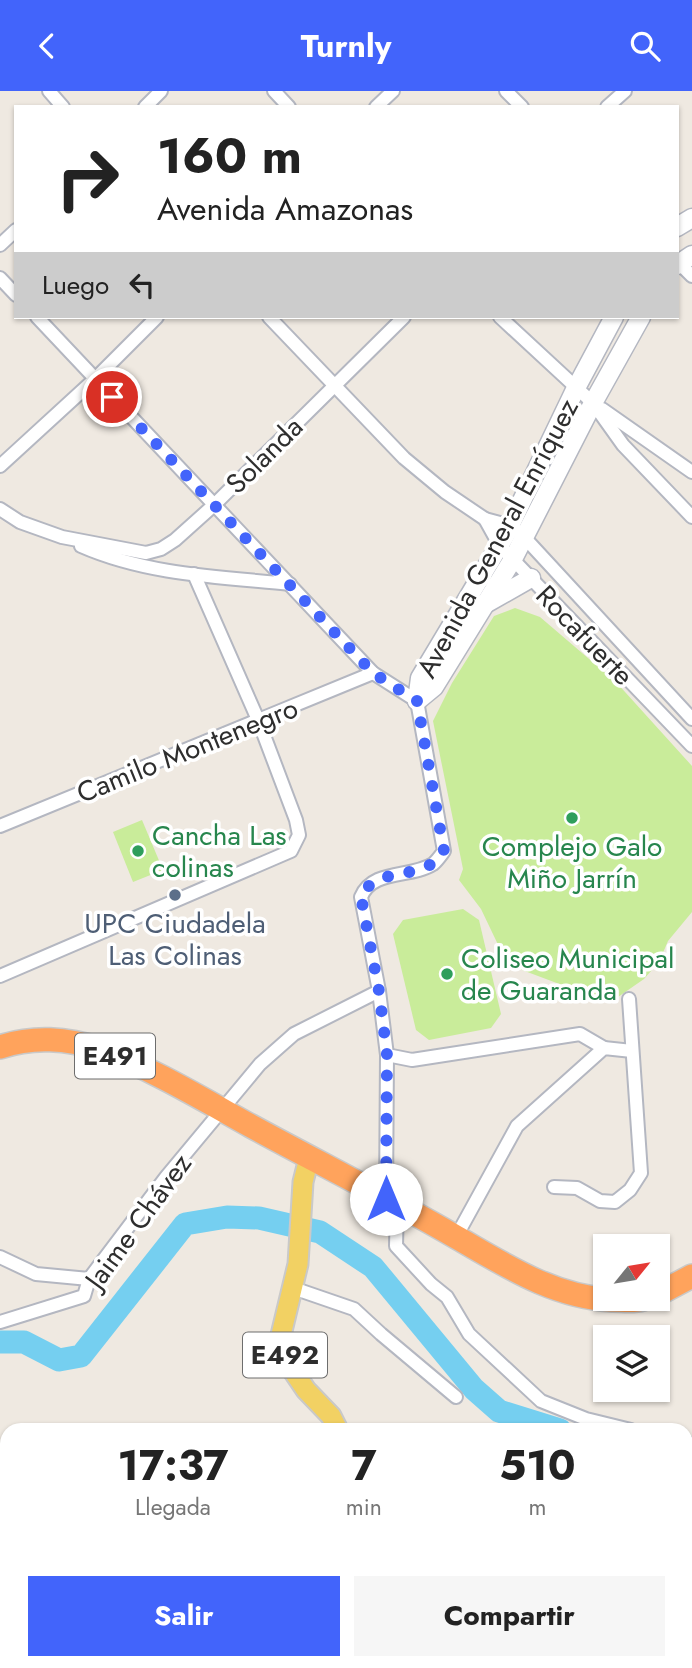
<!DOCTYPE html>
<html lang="es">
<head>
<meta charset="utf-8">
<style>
  body { margin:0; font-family:Jost,sans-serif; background:#f6f6f6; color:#222; height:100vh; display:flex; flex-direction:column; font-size:26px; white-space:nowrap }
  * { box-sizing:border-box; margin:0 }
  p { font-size:23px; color:#767676 }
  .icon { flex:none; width:38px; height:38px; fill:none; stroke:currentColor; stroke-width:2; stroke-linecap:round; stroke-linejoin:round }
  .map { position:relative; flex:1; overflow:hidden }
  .panel { position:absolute; left:0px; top:1332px; width:693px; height:247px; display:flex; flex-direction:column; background:#fff; border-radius:21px 21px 0 0; box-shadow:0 2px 5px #0004 }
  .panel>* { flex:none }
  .top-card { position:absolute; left:14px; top:14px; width:665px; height:214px; border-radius:0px; box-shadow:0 2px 5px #0004; background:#fff; color:#222; overflow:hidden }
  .needle { width:46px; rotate:60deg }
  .fabs { position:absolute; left:593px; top:1143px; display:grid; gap:14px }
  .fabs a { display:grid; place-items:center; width:77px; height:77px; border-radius:0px; background:#fff; box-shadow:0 2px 5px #0004; font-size:35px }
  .pin { position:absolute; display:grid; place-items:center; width:60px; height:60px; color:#fff; margin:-30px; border:4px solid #fff; border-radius:50%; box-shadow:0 2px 7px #0007 }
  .me { position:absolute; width:77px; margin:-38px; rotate:0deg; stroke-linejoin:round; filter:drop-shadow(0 0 5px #0008) }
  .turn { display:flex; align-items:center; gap:24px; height:147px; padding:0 28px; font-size:32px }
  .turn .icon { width:91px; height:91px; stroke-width:2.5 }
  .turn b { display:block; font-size:49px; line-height:60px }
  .then { display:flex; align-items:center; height:66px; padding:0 28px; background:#0003; gap:14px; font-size:26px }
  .eta { display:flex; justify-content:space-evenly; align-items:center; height:119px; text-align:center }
  .eta b { font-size:42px; font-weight:700; line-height:49px }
  .action { display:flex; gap:14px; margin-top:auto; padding:14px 28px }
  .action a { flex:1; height:80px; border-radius:0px; background:#4264fb; color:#fff; font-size:28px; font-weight:700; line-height:80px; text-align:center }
  .action a+a { background:#f6f6f6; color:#222 }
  header { display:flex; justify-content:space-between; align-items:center; height:91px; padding:0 28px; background:#4264fb; color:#fff; font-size:32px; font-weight:700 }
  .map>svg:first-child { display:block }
</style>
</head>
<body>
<header><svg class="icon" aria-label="back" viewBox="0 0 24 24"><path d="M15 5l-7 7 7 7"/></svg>Turnly<svg class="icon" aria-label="search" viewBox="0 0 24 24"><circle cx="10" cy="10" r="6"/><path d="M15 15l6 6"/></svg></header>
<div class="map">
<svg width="692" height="1577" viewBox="0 0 692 1577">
  <rect width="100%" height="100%" fill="#efe9e1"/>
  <g fill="#c9ec9a">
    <path d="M515,517L540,526L616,591L692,675V821L668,850L659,871L644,888L618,906H594L522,879L502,862L481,818L459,789L463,778L433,630L452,592L494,525Z"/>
    <path d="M142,729L163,779L133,791L113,741Z"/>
    <path d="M463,818L479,829L501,923L491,937L429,949L416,939L393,843L403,829Z"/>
  </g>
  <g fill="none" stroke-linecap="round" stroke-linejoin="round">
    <g stroke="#75cff0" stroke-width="23">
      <path d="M0,1251H24L59,1269L81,1265L185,1133L227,1126L259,1127L320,1141L373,1176L474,1298L499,1320L560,1339"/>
      <path d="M686,1388L692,1391"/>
    </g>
    <g stroke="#b4b7c1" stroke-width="16">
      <g id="street">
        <path d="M49,0L63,16"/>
        <path d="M274,0L289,16"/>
        <path d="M506,0L522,16"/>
        <path d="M145,16L161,0"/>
        <path d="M376,16L393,0"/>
        <path d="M607,16L625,0"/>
        <path d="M0,154L16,139"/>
        <path d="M677,170L692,185"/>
        <path d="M0,187L16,204"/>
        <path d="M37,226L373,582L417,610L444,760C441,764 437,770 433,773C411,787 372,778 361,806L379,900L387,964L386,1108"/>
        <path d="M269,226L404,367L445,401L485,428"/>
        <path d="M500,226L593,312L623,354L692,426"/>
        <path d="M602,318L692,381"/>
        <path d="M0,375L95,288L157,226"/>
        <path d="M0,418L20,431L62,446L146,462L161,458L175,449L214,414L404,226"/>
        <path d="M81,455C147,484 220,486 290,493"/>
        <path d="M692,628L524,446L511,435L485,428L500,455L692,655"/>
        <path d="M0,735L373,582"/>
        <path d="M0,885L291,760L299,744L296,729L259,631L194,483"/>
        <path d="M387,964L412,969L580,943L604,957"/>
        <path d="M554,1096L577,1097L600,1110L615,1111L630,1099L641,1082L629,908"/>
        <path d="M397,1114L396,1155L431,1193L447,1206L469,1243L541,1310L586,1328L631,1339"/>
        <path d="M456,1146L517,1035L604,957L632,960"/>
        <path d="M0,1166L36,1183L89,1188"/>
        <path d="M293,1197L354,1218L381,1243L456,1306"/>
        <path d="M0,1231L84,1205L89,1188L166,1086L260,973L294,943L379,900"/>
        <path d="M686,1352L692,1353"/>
        <path d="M161,1572L180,1577"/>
        <path d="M340,1572L347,1577"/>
        <path d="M249,1577L251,1572"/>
        <path d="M463,1577V1572"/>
      </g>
    </g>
    <g stroke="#b4b7c1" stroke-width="21">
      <g id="secondary">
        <path d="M677,136L692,127"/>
        <path d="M677,174L692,164"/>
        <path d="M487,512L531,487"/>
        <path d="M417,610L434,596L513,468L593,312L641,226"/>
        <path d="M417,610L420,587L505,445L576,297L614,226"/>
      </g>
    </g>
    <g stroke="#c9c9c9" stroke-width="23">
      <g id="primary">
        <path d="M309,1067L303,1091L298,1173L281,1244L287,1271L306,1299L331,1325L338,1339"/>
        <path d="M686,1564L692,1566"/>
      </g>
    </g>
    <g stroke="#c9c9c9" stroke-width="26">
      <g id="highway">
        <path d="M0,956C32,945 68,947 99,958C149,976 204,1009 251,1035C319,1072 389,1107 456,1146C505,1174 553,1206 612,1209C623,1209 633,1211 643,1208"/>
        <path d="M658,1203L692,1185"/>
      </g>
    </g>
    <use href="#street" stroke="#fff" stroke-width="12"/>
    <use href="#secondary" stroke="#fff" stroke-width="18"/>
    <use href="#primary" stroke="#f2d163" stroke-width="19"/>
    <use href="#highway" stroke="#ffa35c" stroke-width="23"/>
  </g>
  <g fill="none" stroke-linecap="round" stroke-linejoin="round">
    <path stroke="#4264fb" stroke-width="12" stroke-dasharray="0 21.6" d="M112,306L373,582L417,610L444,760C441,764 437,770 433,772C412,787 373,778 361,806L379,900L387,964L386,1108"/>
  </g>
  <g fill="#2e9e5b" stroke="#fff" stroke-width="2.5">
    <circle cx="572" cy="727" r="7"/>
    <circle cx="138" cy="760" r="7"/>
    <circle cx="447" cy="883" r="7"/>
  </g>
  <circle fill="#5c6f8a" stroke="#fff" stroke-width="2.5" cx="175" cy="804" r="7"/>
  <g text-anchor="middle" stroke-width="7" stroke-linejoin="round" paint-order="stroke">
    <g fill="#fff" stroke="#6d6d6d" stroke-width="2">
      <rect x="75" y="942.5" width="80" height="45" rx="5"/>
      <rect x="243" y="1241.5" width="84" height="45" rx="5"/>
    </g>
    <g font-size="26" font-weight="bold" fill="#2e2e2e">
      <text x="115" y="974">E491</text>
      <text x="285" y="1273">E492</text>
    </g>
    <g font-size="28" fill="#2e2e2e" stroke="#fff">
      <text transform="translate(264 364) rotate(-45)" y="10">Solanda</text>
      <text transform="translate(497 447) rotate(-62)" y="10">Avenida General Enríquez</text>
      <text transform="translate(585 544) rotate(46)" y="10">Rocafuerte</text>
      <text transform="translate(187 659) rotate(-22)" y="10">Camilo Montenegro</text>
      <text transform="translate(138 1130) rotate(-54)" y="10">Jaime Chávez</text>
    </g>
    <g font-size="28" fill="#27864d" stroke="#fff" text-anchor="start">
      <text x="152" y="754">Cancha Las<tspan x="152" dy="32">colinas</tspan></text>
      <text x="572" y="765" text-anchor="middle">Complejo Galo<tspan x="572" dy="32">Miño Jarrín</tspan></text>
      <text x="461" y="877">Coliseo Municipal<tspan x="461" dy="32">de Guaranda</tspan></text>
    </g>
    <g font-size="28" fill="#4e5e75" stroke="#fff">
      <text x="175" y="842">UPC Ciudadela<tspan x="175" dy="32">Las Colinas</tspan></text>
    </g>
  </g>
</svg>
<div class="fabs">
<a><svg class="needle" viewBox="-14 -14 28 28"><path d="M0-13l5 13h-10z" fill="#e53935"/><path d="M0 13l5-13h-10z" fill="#767676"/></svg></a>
<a><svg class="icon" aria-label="layers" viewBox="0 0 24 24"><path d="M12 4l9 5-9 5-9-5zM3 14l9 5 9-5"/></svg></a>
</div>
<div class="pin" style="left:112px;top:306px;background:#d93025"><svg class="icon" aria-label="arrive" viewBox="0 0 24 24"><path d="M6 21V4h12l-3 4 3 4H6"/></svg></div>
<svg class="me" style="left:386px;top:1108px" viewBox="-20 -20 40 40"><circle r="19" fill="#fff"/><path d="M0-13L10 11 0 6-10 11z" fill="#4264fb"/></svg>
<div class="top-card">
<div class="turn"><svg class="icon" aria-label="right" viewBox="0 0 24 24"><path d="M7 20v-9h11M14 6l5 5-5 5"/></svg><div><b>160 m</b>Avenida Amazonas</div></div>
<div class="then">Luego<svg class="icon" aria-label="left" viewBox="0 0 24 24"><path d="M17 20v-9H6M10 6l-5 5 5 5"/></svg></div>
</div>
<section class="panel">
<div class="eta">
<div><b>17:37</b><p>Llegada</p></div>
<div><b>7</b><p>min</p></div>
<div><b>510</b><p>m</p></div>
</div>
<div class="action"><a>Salir</a><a>Compartir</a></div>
</section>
</div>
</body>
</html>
